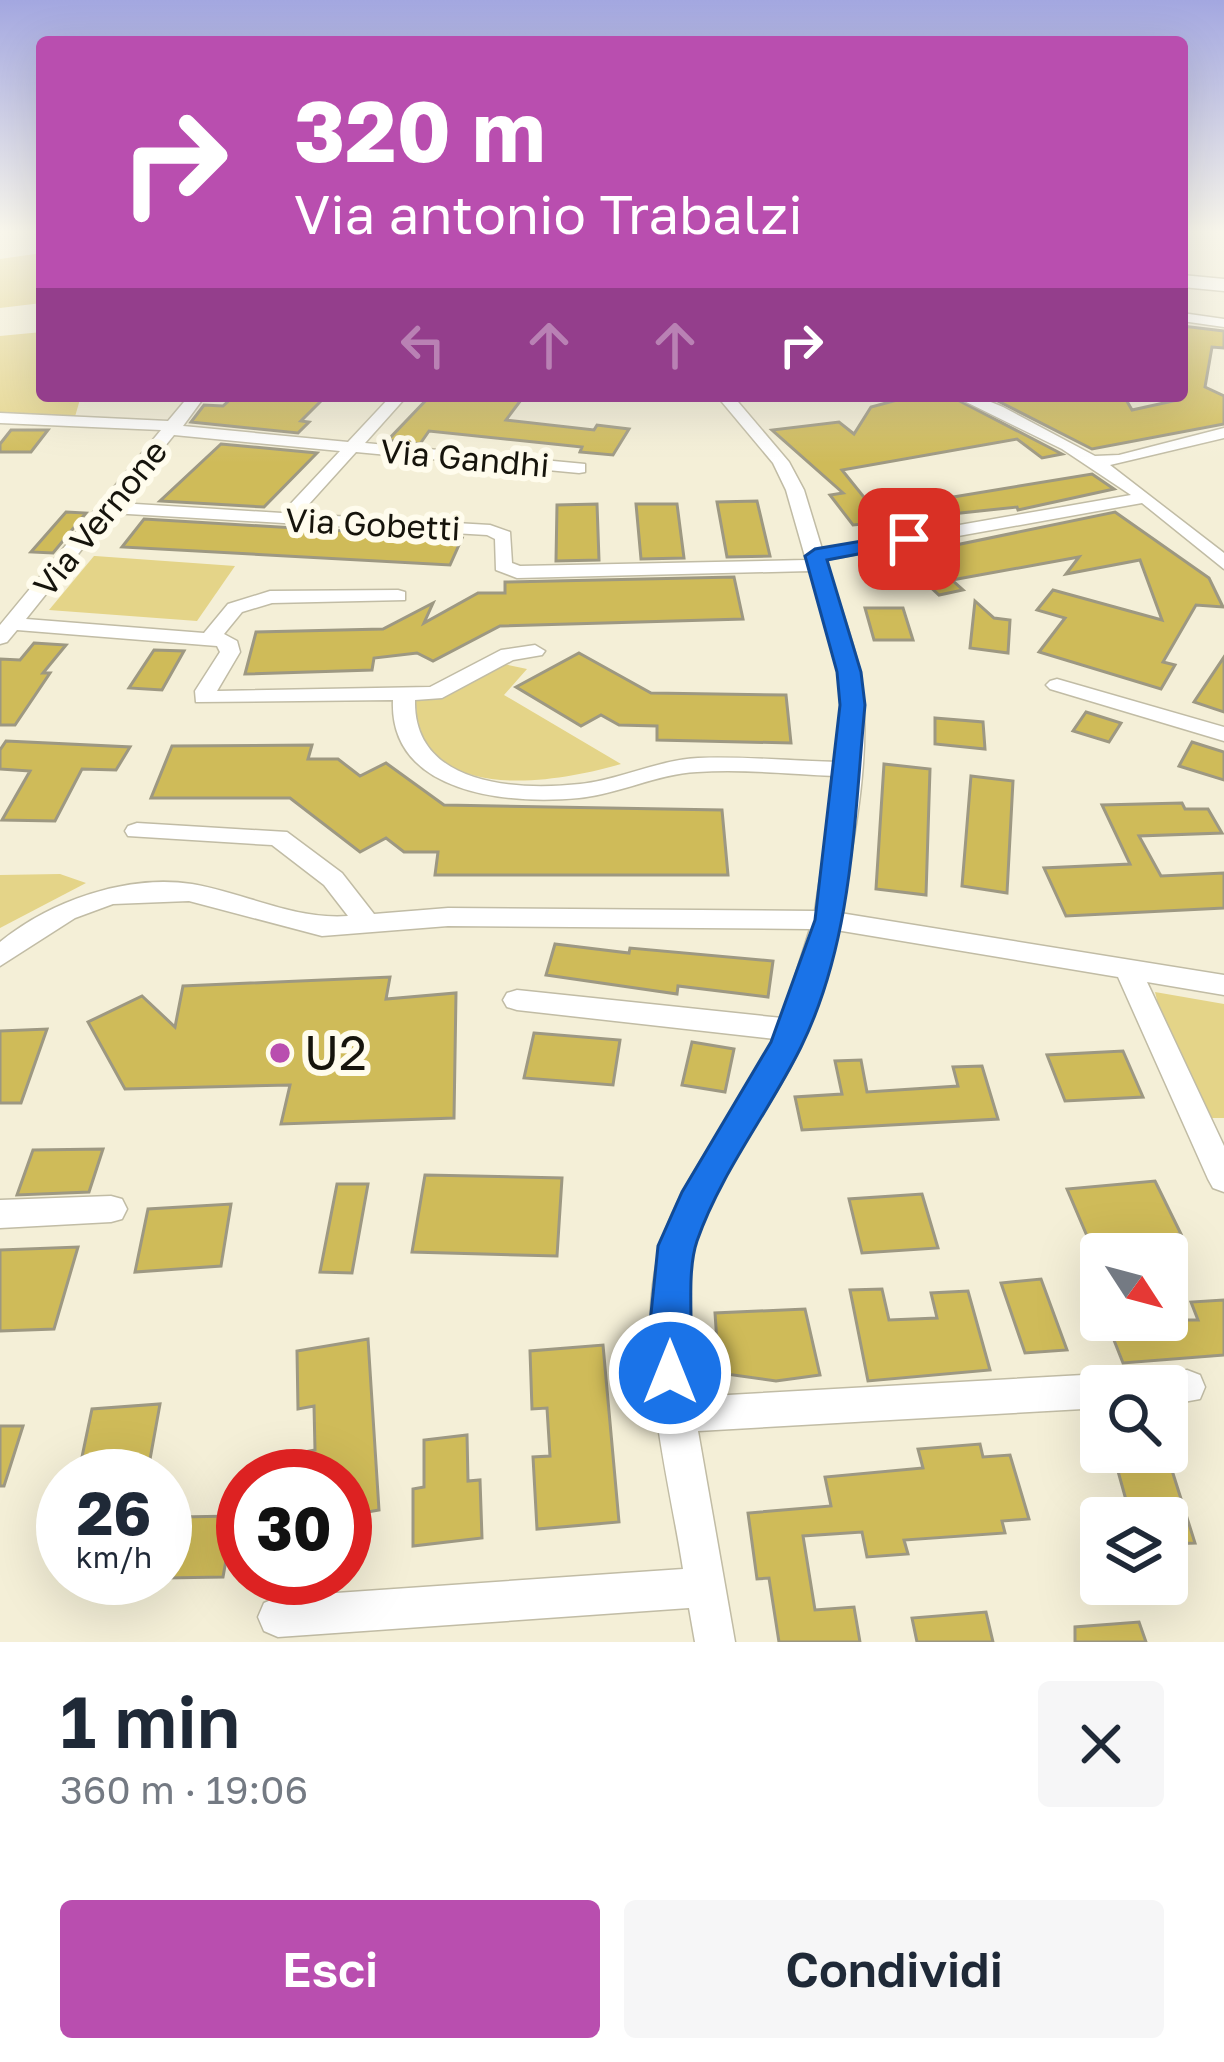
<!DOCTYPE html>
<html lang="it">
<head>
<meta charset="utf-8">
<style>
  body { margin:0; font-family:"Golos Text",sans-serif; background:#f6f6f7; color:#1f2937; height:100vh; display:flex; flex-direction:column; font-size:45px; white-space:nowrap }
  * { box-sizing:border-box; margin:0 }
  p { font-size:39px; color:#747a83 }
  .icon { flex:none; width:66px; height:66px; fill:none; stroke:currentColor; stroke-width:2; stroke-linecap:round; stroke-linejoin:round }
  .map { position:relative; height:1642px; overflow:hidden }
  .side { display:flex; flex-direction:column; background:#fff; flex:1 }
  .side>* { flex:none }
  .hud { position:absolute; left:36px; top:36px; width:1152px; height:366px; border-radius:12px; box-shadow:0 12px 48px #0002; background:#b94eaf; color:#fff; overflow:hidden }
  .needle { width:78px; rotate:126deg }
  .fabs { position:absolute; left:1080px; top:1233px; display:grid; gap:24px }
  .fabs a { display:grid; place-items:center; width:108px; height:108px; border-radius:12px; background:#fff; box-shadow:0 12px 48px #0002; font-size:60px }
  .speed { position:absolute; left:36px; top:1449px; display:flex; gap:24px; font-size:60px; font-weight:700; text-align:center }
  .speed>* { display:grid; place-content:center; width:156px; height:156px; border-radius:50%; background:#fff; box-shadow:0 12px 48px #0002; line-height:1 }
  .speed small { font-size:30px; font-weight:400 }
  .speed .limit { border:18px solid #d22; background:#fff; color:#111 }
  .pin { position:absolute; display:grid; place-items:center; width:102px; height:102px; color:#fff; margin:-51px; border-radius:24px; box-shadow:0 6px 18px #0006 }
  .me { position:absolute; width:132px; margin:-66px; rotate:0deg; stroke-linejoin:round; filter:drop-shadow(0 0 9px #0008) }
  .turn { display:flex; align-items:center; gap:42px; height:252px; padding:0 60px; font-size:54px }
  .turn .icon { width:156px; height:156px; stroke-width:2.5 }
  .turn b { display:block; font-size:84px; line-height:102px }
  .lanes { display:flex; align-items:center; height:114px; padding:0 60px; background:#0003; justify-content:center; gap:60px; direction:ltr }
  .lanes .off { opacity:.35 }
  .round { display:grid; place-items:center; flex:none; width:126px; height:126px; border-radius:12px; background:#f6f6f7 }
  .overview { display:flex; align-items:center; justify-content:space-between; height:204px; padding:0 60px }
  h1 { font-size:72px; font-weight:600; line-height:90px }
  .action { display:flex; gap:24px; margin-top:auto; padding:24px 60px }
  .action a { flex:1; height:138px; border-radius:12px; background:#b94eaf; color:#fff; font-size:48px; font-weight:600; line-height:138px; text-align:center }
  .action a+a { background:#f6f6f7; color:#1f2937 }
  .map>svg:first-child { display:block }
</style>
</head>
<body>
<div class="map">
<svg width="1224" height="1642" viewBox="0 0 1224 1642">
  <rect width="100%" height="100%" fill="#f4efd7"/>
  <g fill="#e4d488">
    <path d="M42,253V303L0,308V259Z"/>
    <path d="M42,332V396H81L74,420L0,414V336Z"/>
    <path d="M94,556H95L235,566L197,621L49,610Z"/>
    <path d="M499,663L527,669L504,695L621,764C553,784 415,806 416,699Z"/>
    <path d="M60,874L86,883L0,928V875Z"/>
    <path d="M1155,992L1224,1004V1118H1208L1162,1020Z"/>
  </g>
  <g fill="#cfbb59" stroke="#9d9882" stroke-width="3">
    <path d="M1182,326L1224,331V348L1212,347L1205,387L1224,396V424L1092,449L988,396H1124L1132,410L1182,399Z"/>
    <path d="M234,396H294L323,399L301,421L309,422L298,433L191,422L204,405L223,406Z"/>
    <path d="M430,396H524L506,420L594,430L597,425L629,429L613,455L580,452L582,447L429,431L420,444L388,440Z"/>
    <path d="M912,396H950L1062,454L1042,458L1017,439L842,470L884,522L853,525L830,495L843,493L772,430L839,422L854,434L871,407Z"/>
    <path d="M11,430H48L31,452H0V444Z"/>
    <path d="M221,444L317,453L264,507L160,501Z"/>
    <path d="M1092,474L1114,489L1018,510L1017,507L932,516L929,501Z"/>
    <path d="M757,501L770,556L727,557L717,502Z"/>
    <path d="M597,504L599,560L556,561L557,505Z"/>
    <path d="M636,504H677L684,558L641,559Z"/>
    <path d="M66,512L86,513L53,553L31,552Z"/>
    <path d="M1115,512L1209,578L1223,607L1196,605L1163,662L1175,665L1161,689L1039,652L1065,618L1037,610L1053,590L1162,620L1140,560L1066,574L1079,557L952,580L963,590L939,595L898,557Z"/>
    <path d="M144,519L462,538L450,565L122,547Z"/>
    <path d="M734,577L743,619L500,626L433,661L417,653L374,658L372,670L245,674L256,632L383,629L433,603L424,623L478,593H505V582Z"/>
    <path d="M975,601L994,618L1010,620L1008,653L970,648Z"/>
    <path d="M865,608H903L913,640H874Z"/>
    <path d="M34,643L66,645L43,673H50L15,725H0V659L20,660Z"/>
    <path d="M154,650L184,651L162,690L129,688Z"/>
    <path d="M579,653L651,693L786,695L791,743L657,740V726L619,725L601,715L581,726L516,687Z"/>
    <path d="M1224,657V712L1194,702Z"/>
    <path d="M1086,712L1121,723L1109,742L1073,731Z"/>
    <path d="M935,718L983,722L985,749L935,744Z"/>
    <path d="M6,741L130,747L116,770L82,769L55,821L2,820L30,771L0,769V750Z"/>
    <path d="M1192,742L1224,752V780L1179,766Z"/>
    <path d="M312,745L308,759H338L360,776L386,763L444,805L722,810L728,875H435L438,852H404L386,838L360,852L290,798H151L172,746Z"/>
    <path d="M884,764L930,769L926,895L876,889Z"/>
    <path d="M971,776L1013,781L1007,893L962,886Z"/>
    <path d="M1182,803L1185,809H1208L1222,833L1139,836L1161,876L1224,873V908L1066,916L1044,868L1130,864L1102,805Z"/>
    <path d="M555,944L629,953L630,948L773,961L768,997L678,986L677,994L546,975Z"/>
    <path d="M390,977L386,999L456,993L454,1118L281,1124L290,1085L125,1089L88,1022L142,996L175,1027L183,986Z"/>
    <path d="M47,1029L21,1103H0V1031Z"/>
    <path d="M534,1033L620,1040L613,1085L524,1078Z"/>
    <path d="M692,1042L734,1049L725,1092L682,1085Z"/>
    <path d="M1123,1051L1143,1097L1065,1101L1047,1055Z"/>
    <path d="M861,1060L867,1092L958,1086L953,1067L982,1066L998,1119L802,1130L795,1097L842,1094L835,1061Z"/>
    <path d="M103,1149L89,1192L17,1195L33,1150Z"/>
    <path d="M425,1175L562,1178L557,1256L412,1252Z"/>
    <path d="M1155,1181L1181,1234L1090,1243L1067,1189Z"/>
    <path d="M337,1184H368L352,1273L320,1272Z"/>
    <path d="M922,1194L938,1248L862,1253L849,1199Z"/>
    <path d="M231,1204L221,1266L135,1272L148,1209Z"/>
    <path d="M78,1247L54,1329L0,1331V1250Z"/>
    <path d="M1041,1279L1067,1350L1025,1353L1001,1283Z"/>
    <path d="M882,1289L889,1320L937,1318L931,1293L968,1291L990,1370L868,1381L850,1290Z"/>
    <path d="M1224,1300V1355L1123,1363L1106,1320H1198L1191,1302Z"/>
    <path d="M805,1309L820,1375L776,1381L719,1373L715,1313Z"/>
    <path d="M368,1339L379,1510L345,1516V1476H299V1453L315,1450L314,1406L298,1409L297,1351Z"/>
    <path d="M603,1345L619,1522L537,1529L533,1457L550,1456L547,1408L532,1409L530,1351Z"/>
    <path d="M160,1404L147,1476H78L92,1409Z"/>
    <path d="M0,1426H23L4,1486H0Z"/>
    <path d="M467,1435L468,1481L480,1480L482,1538L413,1546V1489L424,1487V1440Z"/>
    <path d="M980,1444L983,1457L1010,1455L1029,1519L1002,1521L1005,1533L904,1540L908,1554L867,1557L862,1532L803,1536L815,1610L854,1607L860,1642H779L769,1578L757,1579L748,1513L831,1506L825,1477L923,1468L918,1449Z"/>
    <path d="M1116,1464H1170L1195,1543L1167,1544V1518H1131Z"/>
    <path d="M234,1516L223,1577L166,1578L179,1517Z"/>
    <path d="M986,1612L993,1642H917L912,1618Z"/>
    <path d="M1139,1622L1146,1642H1075V1627Z"/>
  </g>
  <g fill="none" stroke-linecap="round" stroke-linejoin="round">
    <g stroke="#c1bca5" stroke-width="3">
      <g id="street">
        <path d="M1182,313L1224,319V327L1182,321Z"/>
        <path d="M189,396H205L183,426L348,442L391,396H407L365,443L585,464V472L579,473L356,452L300,514L490,525L510,532L512,563L520,566L806,560L786,490L773,463L717,396H733L789,462L804,490L822,549L1131,495L1062,449L954,396H976L1003,407L1095,456L1119,455L1224,428V438L1110,465L1224,553V569L1142,503L825,560C836,596 853,636 860,674C873,747 854,841 840,913L1224,975V995L1147,982L1224,1146V1192L1213,1188L1208,1179L1118,977L836,930C826,975 813,1020 793,1062C769,1109 736,1150 712,1197C681,1258 680,1331 692,1397L1101,1374L1114,1379L1117,1386H1101V1408L698,1431L735,1642H695L689,1608L278,1637L264,1631L258,1617L264,1603L278,1597L683,1569C666,1460 625,1319 672,1214C700,1152 746,1100 775,1039L517,1010L507,1007L503,1000L507,993L517,990L782,1018L810,929L448,926L322,936L189,901L113,904L75,918L0,966V942C50,901 127,874 192,884C245,893 294,920 348,916L324,885L272,845L128,836L125,831L128,826L137,823L287,832L342,873L374,914L448,908L815,911L836,776C790,774 743,769 697,772C657,774 619,794 579,798C508,805 389,794 393,700L196,702L195,691L220,652L217,646L17,630L7,642L0,644V625L161,430L0,423V413L168,421ZM174,435L340,451L282,513L119,503ZM111,513L487,535L495,539L496,570L517,578L810,571L839,672L841,705L837,762C791,761 744,756 698,758C658,760 619,780 580,784C515,791 413,785 415,700L442,698L513,660L542,655L545,651L535,645L501,650L430,687L217,691L240,652L237,641L224,634L242,612L272,603L405,600V592L398,590L270,591L228,604L204,633L26,619Z"/>
        <path d="M1057,679L1224,727V741L1050,689L1046,685L1050,681Z"/>
        <path d="M111,1196L122,1199L127,1209L122,1219L111,1222L0,1228V1200Z"/>
        <path d="M1187,1370L1200,1375L1205,1387L1200,1399L1167,1405V1386H1150L1154,1376Z"/>
      </g>
    </g>
    <g stroke="#c1bca5" stroke-width="3">
      <path id="secondary" d="M1182,275L1224,279V291L1182,287Z"/>
    </g>
    <use href="#street" fill="#fff" fill-rule="evenodd"/>
    <use href="#secondary" fill="#fff" fill-rule="evenodd"/>
  </g>
  <linearGradient id="sky" x2="0" y2="1"><stop stop-color="#a3a7e0"/><stop offset="0.5" stop-color="#faf8ed"/><stop offset="1" stop-color="#faf8ed" stop-opacity="0"/></linearGradient>
  <rect width="1224" height="463" fill="url(#sky)"/>
  <path fill="#1a73e8" stroke="#114b97" stroke-width="3" d="M909,533L916,535V543L827,560L861,672L865,705C854,820 853,941 801,1047C769,1112 721,1172 697,1241C683,1282 699,1354 685,1387L670,1392L656,1387L650,1373L649,1333L658,1246L682,1192L771,1042L815,920L840,705L837,672L805,556L815,549Z"/>
  <circle fill="#b94eaf" stroke="#fffced" stroke-width="4.5" cx="280" cy="1053" r="12"/>
  <g text-anchor="middle" stroke-width="12" stroke-linejoin="round" paint-order="stroke">
    <g font-size="33" fill="#16140c" stroke="#fffced">
      <text transform="translate(465 458) rotate(5)" y="12">Via Gandhi</text>
      <text transform="translate(100 518) rotate(-51)" y="12">Via Vernone</text>
      <text transform="translate(373 524) rotate(3)" y="12">Via Gobetti</text>
    </g>
    <g font-size="48" fill="#16140c" stroke="#fffced" text-anchor="start">
      <text x="304" y="1070">U2</text>
    </g>
  </g>
</svg>
<div class="fabs">
<a><svg class="needle" viewBox="-14 -14 28 28"><path d="M0-13l5 13h-10z" fill="#e53935"/><path d="M0 13l5-13h-10z" fill="#747a83"/></svg></a>
<a><svg class="icon" aria-label="search" viewBox="0 0 24 24"><circle cx="10" cy="10" r="6"/><path d="M15 15l6 6"/></svg></a>
<a><svg class="icon" aria-label="layers" viewBox="0 0 24 24"><path d="M12 4l9 5-9 5-9-5zM3 14l9 5 9-5"/></svg></a>
</div>
<div class="speed"><div>26<small>km/h</small></div><div class="limit">30</div></div>
<div class="pin" style="left:909px;top:539px;background:#d93025"><svg class="icon" aria-label="arrive" viewBox="0 0 24 24"><path d="M6 21V4h12l-3 4 3 4H6"/></svg></div>
<svg class="me" style="left:670px;top:1373px" viewBox="-20 -20 40 40"><circle r="17" fill="#1a73e8" stroke="#fff" stroke-width="3"/><path d="M0-11L8 9 0 5-8 9z" fill="#fff"/></svg>
<div class="hud">
<div class="turn"><svg class="icon" aria-label="right" viewBox="0 0 24 24"><path d="M7 20v-9h11M14 6l5 5-5 5"/></svg><div><b>320 m</b>Via antonio Trabalzi</div></div>
<div class="lanes"><svg class="icon off" aria-label="left" viewBox="0 0 24 24"><path d="M17 20v-9H6M10 6l-5 5 5 5"/></svg><svg class="icon off" aria-label="ahead" viewBox="0 0 24 24"><path d="M12 20V5M6 11l6-6 6 6"/></svg><svg class="icon off" aria-label="ahead" viewBox="0 0 24 24"><path d="M12 20V5M6 11l6-6 6 6"/></svg><svg class="icon" aria-label="right" viewBox="0 0 24 24"><path d="M7 20v-9h11M14 6l5 5-5 5"/></svg></div>
</div>
</div>
<section class="side">
<div class="overview"><div><h1>1 min</h1><p>360 m · 19:06</p></div><a class="round"><svg class="icon" aria-label="close" viewBox="0 0 24 24"><path d="M6 6l12 12M18 6L6 18"/></svg></a></div>
<div class="action"><a>Esci</a><a>Condividi</a></div>
</section>
</body>
</html>
